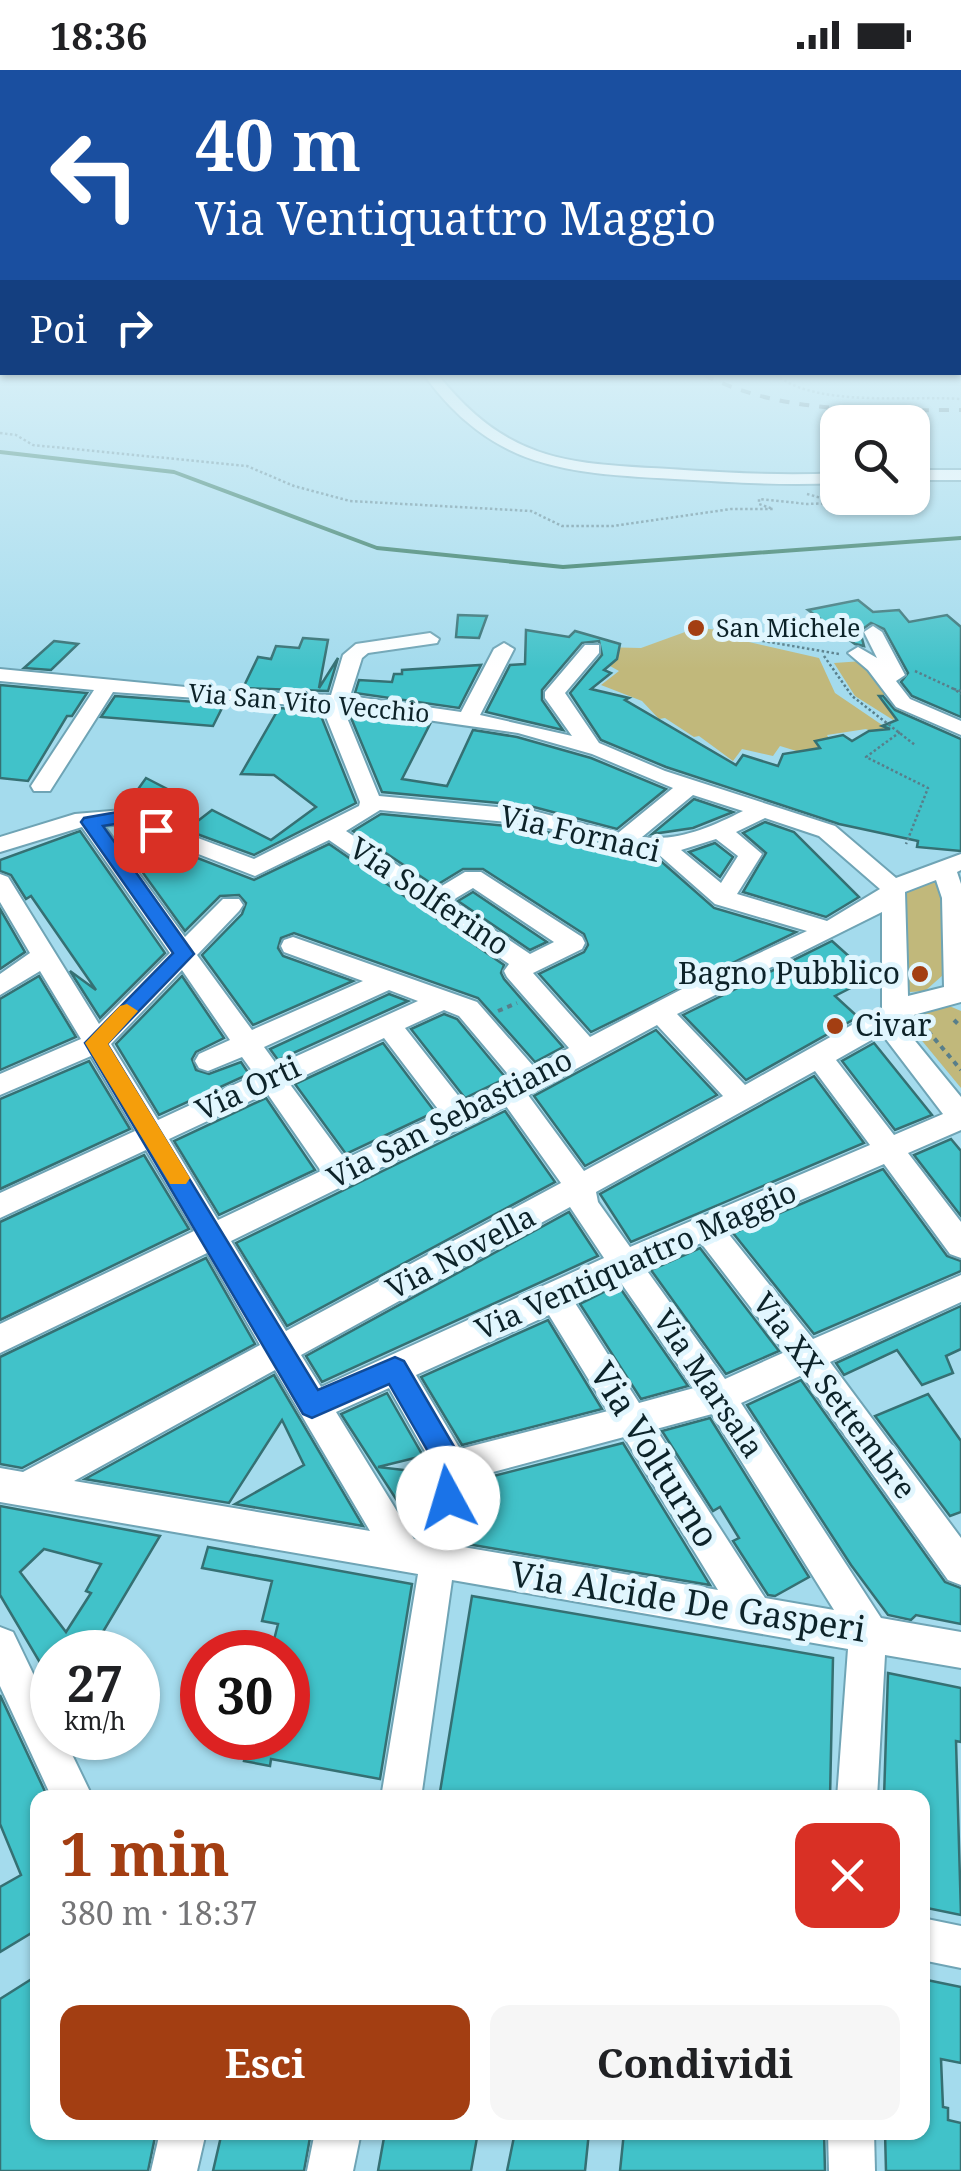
<!DOCTYPE html>
<html lang="it">
<head>
<meta charset="utf-8">
<style>
  body { margin:0; font-family:"Noto Serif",serif; background:#f6f6f6; color:#202124; height:100vh; display:flex; flex-direction:column; font-size:38px; white-space:nowrap }
  * { box-sizing:border-box; margin:0 }
  p { font-size:32px; color:#757577 }
  .icon { flex:none; width:55px; height:55px; fill:none; stroke:currentColor; stroke-width:2; stroke-linecap:round; stroke-linejoin:round }
  .map { position:relative; flex:1; overflow:hidden }
  .sheet { position:absolute; left:30px; top:1720px; width:900px; height:350px; display:flex; flex-direction:column; background:#fff; border-radius:20px; box-shadow:0 2px 8px #0004 }
  .sheet>* { flex:none }
  .top-card { position:absolute; left:0px; top:0px; width:962px; height:305px; box-shadow:0 2px 8px #0004; background:#1a4fa0; color:#fff; overflow:hidden }
  .fabs { position:absolute; left:820px; top:335px; display:grid; gap:20px }
  .fabs a { display:grid; place-items:center; width:110px; height:110px; border-radius:20px; background:#fff; box-shadow:0 2px 8px #0004; font-size:50px }
  .speed { position:absolute; left:30px; top:1560px; display:flex; gap:20px; font-size:50px; font-weight:700; text-align:center }
  .speed>* { display:grid; place-content:center; width:130px; height:130px; border-radius:50%; background:#fff; box-shadow:0 2px 8px #0004; line-height:1 }
  .speed small { font-size:25px; font-weight:400 }
  .speed .limit { border:15px solid #d22; background:#fff; color:#111 }
  .pin { position:absolute; display:grid; place-items:center; width:85px; height:85px; color:#fff; margin:-42px; border-radius:20px; box-shadow:0 5px 15px #0006 }
  .me { position:absolute; width:110px; margin:-55px; rotate:354deg; stroke-linejoin:round; filter:drop-shadow(0 0 8px #0008) }
  .turn { display:flex; align-items:center; gap:35px; height:210px; padding:0 30px; font-size:45px }
  .turn .icon { width:130px; height:130px; stroke-width:2.5 }
  .turn b { display:block; font-size:70px; line-height:85px }
  .then { display:flex; align-items:center; height:95px; padding:0 30px; background:#0003; gap:20px; font-size:38px }
  .round { display:grid; place-items:center; flex:none; width:105px; height:105px; border-radius:20px; background:#f6f6f6 }
  .head { display:flex; align-items:center; justify-content:space-between; height:170px; padding:0 30px }
  h1 { font-size:60px; font-weight:700; line-height:75px; color:#a33e12 }
  .cta { display:flex; gap:20px; margin-top:auto; padding:20px 30px }
  .cta a { flex:1; height:115px; border-radius:20px; background:#a33e12; color:#fff; font-size:40px; font-weight:700; line-height:115px; text-align:center }
  .cta a+a { background:#f6f6f6; color:#202124 }
  .status { display:flex; justify-content:space-between; align-items:center; height:70px; padding:0 50px; background:#fff; direction:ltr }
  .status svg { height:28px; fill:currentColor }
  .map>svg:first-child { display:block }
</style>
</head>
<body>
<div class="status"><b>18:36</b><svg viewBox="0 0 49 12"><path d="M0 12V9h3v3zM5 12V6h3v6zM10 12V3h3v9zM15 12V0h3v12zM26 1h20v11H26zM47 4h2v5h-2z"/></svg></div>
<div class="map">
<svg width="961" height="2101" viewBox="0 0 961 2101">
  <rect width="100%" height="100%" fill="#a4dbed"/>
  <g fill="#c1b87b">
    <path d="M696,558L721,560L723,566L819,588L835,623L888,659L879,665L866,659L827,665L831,672L819,678L826,690L780,676L773,686L742,679L733,691L699,666L694,667L665,648L659,649L642,631L601,615L619,601L601,591L602,587L595,582L599,577L641,578Z"/>
    <path d="M863,591L888,624L878,627L887,637L900,635L909,641L893,649L909,660L855,626L834,593Z"/>
    <path d="M927,811L936,812L942,822L943,905L925,921L910,922L904,914L901,828L909,818Z"/>
    <path d="M940,932L961,941V1018L909,955L907,946Z"/>
  </g>
  <g fill="none" stroke-linecap="round" stroke-linejoin="round">
    <path stroke="#206a4e" stroke-width="4" d="M0,382L174,402L377,478L563,497L961,468"/>
  </g>
  <g fill="#41c2c9" stroke="#357073" stroke-width="2.5" fill-rule="evenodd">
    <path d="M858,530L873,542L899,540L909,552L947,545L961,557V647L912,626L901,612L908,603L884,559L871,553L860,561L864,576L855,574L808,540Z"/>
    <path d="M458,545L487,546L479,568L456,567Z"/>
    <path d="M526,560L569,567L575,561L620,574L617,589L604,600L611,603L591,619L629,628L625,630L736,695L743,685L778,696L783,684L820,678L815,671L843,665L852,671L869,661L890,659L882,656L897,650L879,626H883L895,640L961,669V781L917,777L918,771L839,754L666,697L601,670L570,623L602,585L599,571L582,573L542,620V630L563,660L486,642L510,595L525,594Z"/>
    <path d="M303,568L328,570L319,618L338,588L328,621L243,618L258,587L271,589L276,576L299,578Z"/>
    <path d="M54,571L78,574L51,600L24,598Z"/>
    <path d="M481,595L459,638L355,623L359,610L392,612L394,604H402V600Z"/>
    <path d="M0,615L87,623L72,646H67L28,711L0,708Z"/>
    <path d="M115,626L224,634L213,656L101,647Z"/>
    <path d="M279,638L319,641L356,733L254,785L186,760L212,740L271,770L316,737L274,705L241,704Z"/>
    <path d="M349,643L430,654L402,709L447,716L473,660L517,667L591,688L666,719L617,759L530,736L382,722Z"/>
    <path d="M146,708L171,721L148,738L131,729Z"/>
    <path d="M694,729L733,742L693,758L652,764Z"/>
    <path d="M381,744L529,758L655,786L714,838L796,862L591,962L539,904L584,882L588,875L584,864L483,799H463L435,816L353,761Z"/>
    <path d="M765,752L794,762L859,827L826,847L743,822L766,783L743,763Z"/>
    <path d="M80,761L165,883L100,948L70,901L96,920L31,826L26,829L11,805L0,801V790Z"/>
    <path d="M138,765L254,810L329,774L504,895L501,903L504,909L563,977L535,992L478,928L294,863L281,868L278,878L283,886L353,911L253,955L202,885L242,844L246,833L239,825L220,826L185,861L125,778Z"/>
    <path d="M715,773L733,787L720,807L689,782Z"/>
    <path d="M473,822L547,872L530,880L458,831Z"/>
    <path d="M0,839L25,882L0,899Z"/>
    <path d="M832,871L872,907L835,926L858,947L746,1010L683,945Z"/>
    <path d="M39,906L76,967L0,1000V929Z"/>
    <path d="M182,906L224,968L196,982L192,989L196,1000L209,1004L241,992L249,1004L159,1045L116,974Z"/>
    <path d="M389,924L408,931L278,990L270,979Z"/>
    <path d="M444,944L457,949L506,1008L465,1028L411,959Z"/>
    <path d="M656,960L717,1025L585,1096L534,1026Z"/>
    <path d="M383,973L435,1042L346,1084L295,1014Z"/>
    <path d="M874,973L932,1045L895,1060L842,991Z"/>
    <path d="M89,991L130,1059L0,1119V1029Z"/>
    <path d="M814,1006L864,1073L631,1172L600,1124Z"/>
    <path d="M266,1028L315,1100L219,1145L174,1071Z"/>
    <path d="M505,1041L555,1112L287,1256L236,1173Z"/>
    <path d="M951,1069L961,1081V1146L914,1085Z"/>
    <path d="M144,1085L189,1159L0,1250V1152Z"/>
    <path d="M883,1099L947,1186L961,1191V1201L814,1264L733,1163Z"/>
    <path d="M569,1142L598,1186L322,1312L306,1286Z"/>
    <path d="M700,1178L779,1281L726,1304L651,1200Z"/>
    <path d="M206,1188L255,1274L22,1398L0,1394V1287Z"/>
    <path d="M618,1215L688,1316L641,1329L580,1234Z"/>
    <path d="M961,1236V1279L946,1286L953,1303L922,1315L897,1280L844,1305L836,1293Z"/>
    <path d="M548,1250L602,1339L462,1375L421,1307Z"/>
    <path d="M274,1305L363,1456L235,1434L304,1395L282,1350L229,1433L85,1409Z"/>
    <path d="M801,1310L945,1512L961,1518V1554L916,1545L911,1550L888,1545L851,1495L747,1335Z"/>
    <path d="M387,1323L423,1386L378,1397L430,1403L420,1466L341,1344Z"/>
    <path d="M928,1324L961,1371V1442L950,1446L875,1346Z"/>
    <path d="M710,1348L809,1507L775,1526L768,1525L733,1471L739,1468L720,1437L713,1441L662,1361Z"/>
    <path d="M623,1373L710,1515L461,1473L470,1412Z"/>
    <path d="M0,1436L160,1466L91,1582H52V1613L0,1525ZM44,1479L101,1494L86,1521L91,1523L66,1562L20,1502Z"/>
    <path d="M208,1477L412,1514L380,1709L271,1689L270,1696L244,1691L250,1668H288V1582H271L278,1554L262,1551L272,1511L202,1498Z"/>
    <path d="M472,1526L833,1588L830,1728H439Z"/>
    <path d="M888,1603L961,1618V1672L956,1671L961,1845L922,1837V1728H884Z"/>
    <path d="M0,1625L48,1728H38V1859L0,1882V1817L21,1805L0,1754Z"/>
    <path d="M38,1905V2062H156L148,2101H0V1929Z"/>
    <path d="M922,1909L961,1917V1993L941,1989L943,2037L948,2038V2050L961,2053V2101H886L885,2062H922Z"/>
    <path d="M222,2062H311L304,2101H213Z"/>
    <path d="M385,2062H478L471,2101H378Z"/>
    <path d="M515,2062H589L585,2101H507Z"/>
    <path d="M624,2062H824L825,2101H620Z"/>
  </g>
  <g fill="none" stroke-linecap="round" stroke-linejoin="round">
    <g stroke="#6fa4b5" stroke-width="4">
      <g id="minor">
        <path d="M424,305H438C513,398 575,393 684,400C735,403 786,406 838,403V413C783,416 730,412 675,409C567,403 494,400 424,305Z"/>
        <rect x="912" y="400" width="49" height="10"/>
        <path d="M873,556L882,562L905,605L896,611L910,629L961,651V665L896,637L868,600L848,583L858,577L877,588L864,562Z"/>
        <path d="M430,563L439,569L437,573L368,583L362,588L350,626L461,642L494,579L504,573L514,579L480,645L572,666L545,628V622L585,575H599V583L565,623L599,673L665,701L835,756L896,808L961,784V800L957,802L961,814V932L910,946L907,961L961,1027V1060L908,1083L961,1152V1188L950,1184L884,1094L727,1162L813,1269L961,1205V1232L830,1292L961,1468V1515L948,1510L802,1305L741,1333L881,1548L961,1562V1598L885,1585L877,1728H837L848,1579L452,1510L421,1728H381L418,1504L0,1432V1398L23,1402L260,1275L207,1183L0,1283V1254L194,1161L146,1080L0,1148V1123L135,1061L91,986L0,1025V1004L81,969L40,901L0,925V904L30,883L0,832V804L8,807L99,954L170,883L82,757L0,782V767L75,744L123,740L254,789L359,736L360,732L322,637L113,622L50,721H34L31,716L94,620L0,611V599L227,621L331,625L343,585L356,574ZM343,638L518,663L592,684L673,718L618,763L530,740L379,726ZM693,725L743,741C711,757 678,772 642,767ZM380,740L530,754L657,783L715,834L807,861L684,918L590,967L533,903L582,879L585,873L582,867L481,802H465L435,820L346,761ZM765,748L819,766L880,819L827,851L737,824L762,784L736,762ZM121,754L255,806L329,770L509,894L504,901L507,907L569,978L534,997L477,932L293,867L284,870L281,876L284,882L363,911L252,960L197,885L239,841L243,835L239,829H223L185,867L104,756ZM716,769L738,786L721,813L681,780ZM936,810L942,828L944,917L908,926L905,822ZM473,818L554,872L530,884L451,831ZM882,842V938L745,1015L677,944ZM182,900L230,970L199,984L195,991L199,998L208,1001L242,987L255,1005L158,1050L111,974ZM389,920L418,931L277,995L264,977ZM444,940L459,946L512,1009L464,1033L405,958ZM657,955L723,1026L584,1101L528,1025ZM882,964L943,1044L894,1065L836,990ZM384,968L441,1043L345,1089L289,1013ZM815,1001L870,1075L630,1177L598,1132L596,1122ZM267,1023L321,1101L218,1150L169,1069ZM506,1036L561,1113L286,1261L231,1171ZM570,1137L604,1188L321,1317L301,1285ZM701,1173L785,1282L725,1309L645,1198ZM619,1210L694,1318L639,1333L575,1233ZM549,1245L608,1341L460,1379L416,1305ZM275,1300L370,1461L74,1411ZM389,1318L435,1399L423,1470L414,1469L336,1342ZM712,1344L834,1540L765,1528L656,1359ZM624,1367L718,1520L457,1476L467,1409Z"/>
        <path d="M0,1557L13,1562L52,1643V1668H64L93,1728H52L0,1616Z"/>
        <path d="M922,1848L961,1856V1898L922,1890Z"/>
        <path d="M160,2062H206L197,2101H151Z"/>
        <path d="M315,2062H361L353,2101H307Z"/>
        <path d="M828,2062H874L875,2101H829Z"/>
      </g>
    </g>
    <g stroke="#587e8a" stroke-width="2.5" stroke-dasharray="2.5 2.5" stroke-linecap="butt">
      <path d="M776,305C819,338 908,325 961,329"/>
      <path d="M0,363L16,365L33,375L247,396L294,416L350,431L531,441L562,456H613L731,439H773L759,434V429L807,434L856,432"/>
      <path d="M807,424L825,429L827,434"/>
      <path d="M728,565L839,584"/>
      <path d="M824,586L852,626L915,675"/>
      <path d="M915,601L954,619"/>
      <path d="M961,621L954,619L961,624"/>
      <path d="M900,662L866,687L928,718L906,774"/>
    </g>
    <g stroke="#587e8a" stroke-width="4" stroke-dasharray="5 5" stroke-linecap="butt">
      <path d="M498,941L517,933"/>
      <path d="M954,950L961,957"/>
      <path d="M928,961L961,1000"/>
    </g>
    <use href="#minor" fill="#fff" fill-rule="evenodd"/>
    <path stroke="#36555e" stroke-width="4" stroke-dasharray="10 10" stroke-linecap="butt" d="M704,305C785,345 872,340 961,340"/>
  </g>
  <linearGradient id="sky" x2="0" y2="1"><stop stop-color="#5ba2b1"/><stop offset="0.51" stop-color="#d6eff7"/><stop offset="1" stop-color="#d6eff7" stop-opacity="0"/></linearGradient>
  <rect width="961" height="599" fill="url(#sky)"/>
  <path fill="#1a73e8" stroke="#114b97" stroke-width="2.5" d="M123,741L165,760L156,765L121,753L103,756L194,884L107,974L318,1320L395,1287L404,1291L466,1397L458,1438L448,1442L438,1438L434,1428L438,1399L389,1314L312,1348L303,1344L85,973L173,883L81,752L84,748Z"/>
  <path fill="#f59e0b" d="M127,934L138,941L108,974L190,1108L186,1114H170L85,973L120,936Z"/>
  <g fill="#a33e12" stroke="#e1f6fe" stroke-width="4">
    <circle cx="696" cy="558" r="10"/>
    <circle cx="920" cy="904" r="10"/>
    <circle cx="835" cy="956" r="10"/>
  </g>
  <g text-anchor="middle" stroke-width="10" stroke-linejoin="round" paint-order="stroke">
    <g font-size="25" fill="#0d2329" stroke="#e1f6fe" text-anchor="start">
      <text x="716" y="567">San Michele</text>
    </g>
    <g font-size="25" fill="#0d2329" stroke="#e1f6fe">
      <text transform="translate(309 633) rotate(5)" y="9">Via San Vito Vecchio</text>
    </g>
    <g font-size="30" fill="#0d2329" stroke="#e1f6fe">
      <text transform="translate(580 764) rotate(13)" y="10">Via Fornaci</text>
      <text transform="translate(429 827) rotate(34)" y="10">Via Solferino</text>
      <text transform="translate(248 1019) rotate(-25)" y="10">Via Orti</text>
      <text transform="translate(450 1049) rotate(-27)" y="10">Via San Sebastiano</text>
      <text transform="translate(461 1183) rotate(-28)" y="10">Via Novella</text>
      <text transform="translate(636 1191) rotate(-24)" y="10">Via Ventiquattro Maggio</text>
      <text transform="translate(708 1314) rotate(56)" y="10">Via Marsala</text>
      <text transform="translate(834 1326) rotate(53)" y="10">Via XX Settembre</text>
    </g>
    <g font-size="30" fill="#0d2329" stroke="#e1f6fe" text-anchor="end">
      <text x="900" y="914">Bagno Pubblico</text>
      <text x="855" y="966" text-anchor="start">Civar</text>
    </g>
    <g font-size="35" fill="#0d2329" stroke="#e1f6fe">
      <text transform="translate(654 1385) rotate(58)" y="12">Via Volturno</text>
      <text transform="translate(688 1532) rotate(9)" y="12">Via Alcide De Gasperi</text>
    </g>
  </g>
</svg>
<div class="fabs">
<a><svg class="icon" aria-label="search" viewBox="0 0 24 24"><circle cx="10" cy="10" r="6"/><path d="M15 15l6 6"/></svg></a>
</div>
<div class="speed"><div>27<small>km/h</small></div><div class="limit">30</div></div>
<div class="pin" style="left:156px;top:760px;background:#d93025"><svg class="icon" aria-label="arrive" viewBox="0 0 24 24"><path d="M6 21V4h12l-3 4 3 4H6"/></svg></div>
<svg class="me" style="left:448px;top:1428px" viewBox="-20 -20 40 40"><circle r="19" fill="#fff"/><path d="M0-13L10 11 0 6-10 11z" fill="#1a73e8"/></svg>
<div class="top-card">
<div class="turn"><svg class="icon" aria-label="left" viewBox="0 0 24 24"><path d="M17 20v-9H6M10 6l-5 5 5 5"/></svg><div><b>40 m</b>Via Ventiquattro Maggio</div></div>
<div class="then">Poi<svg class="icon" aria-label="right" viewBox="0 0 24 24"><path d="M7 20v-9h11M14 6l5 5-5 5"/></svg></div>
</div>
<section class="sheet">
<div class="head"><div><h1>1 min</h1><p>380 m · 18:37</p></div><a class="round" style="background:#d93025;color:#fff"><svg class="icon" aria-label="close" viewBox="0 0 24 24"><path d="M6 6l12 12M18 6L6 18"/></svg></a></div>
<div class="cta"><a>Esci</a><a>Condividi</a></div>
</section>
</div>
</body>
</html>
